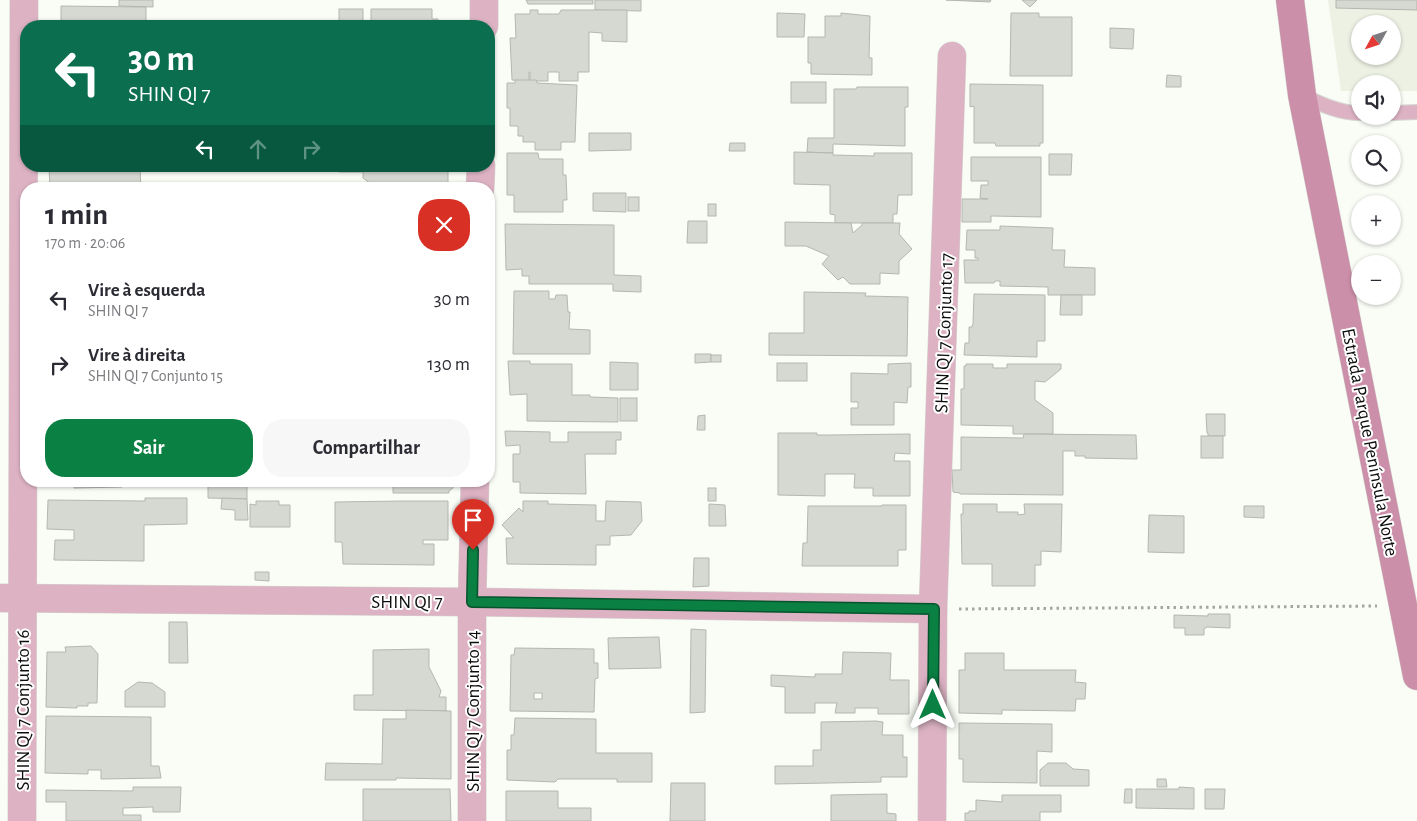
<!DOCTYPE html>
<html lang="pt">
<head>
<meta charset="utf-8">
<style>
  body { margin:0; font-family:"Alegreya Sans",sans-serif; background:#f7f7f7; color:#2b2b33; height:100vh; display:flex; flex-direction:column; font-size:19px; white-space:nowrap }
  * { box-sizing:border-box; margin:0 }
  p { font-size:16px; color:#7c7c81 }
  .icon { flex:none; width:28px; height:28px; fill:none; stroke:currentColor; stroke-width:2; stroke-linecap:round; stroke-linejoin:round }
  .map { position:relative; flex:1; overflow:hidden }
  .details { position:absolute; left:20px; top:182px; width:475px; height:305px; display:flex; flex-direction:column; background:#fff; border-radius:20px; box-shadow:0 1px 4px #0004 }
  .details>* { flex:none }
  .guide { position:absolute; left:20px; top:20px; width:475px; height:152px; border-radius:20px; box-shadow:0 1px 4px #0004; background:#0b6e4f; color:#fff; overflow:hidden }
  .needle { width:32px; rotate:230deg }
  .buttons { position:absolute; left:1351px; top:15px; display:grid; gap:10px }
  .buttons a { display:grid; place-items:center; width:50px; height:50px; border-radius:50%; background:#fff; box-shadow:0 1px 4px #0004; font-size:25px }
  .pin { position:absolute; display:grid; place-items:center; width:42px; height:42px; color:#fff; margin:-51px -21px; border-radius:50% 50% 50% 0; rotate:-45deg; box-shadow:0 0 5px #0007 }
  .pin .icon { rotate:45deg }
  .me { position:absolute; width:55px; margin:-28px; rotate:0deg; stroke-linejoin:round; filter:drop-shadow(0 0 4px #0008) }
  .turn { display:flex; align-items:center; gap:18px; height:105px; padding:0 25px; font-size:22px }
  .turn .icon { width:65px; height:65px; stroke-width:2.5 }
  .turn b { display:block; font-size:35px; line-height:42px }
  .lanes { display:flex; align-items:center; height:48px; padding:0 25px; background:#0003; justify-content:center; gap:25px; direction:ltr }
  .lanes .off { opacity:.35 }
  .round { display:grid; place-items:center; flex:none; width:52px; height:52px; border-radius:20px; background:#f7f7f7 }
  .summary { display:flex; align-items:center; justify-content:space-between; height:85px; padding:0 25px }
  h1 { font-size:30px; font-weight:700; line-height:38px }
  .action { display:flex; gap:10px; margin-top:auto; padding:10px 25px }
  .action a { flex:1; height:58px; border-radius:20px; background:#0b8043; color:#fff; font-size:20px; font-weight:700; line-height:58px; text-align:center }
  .action a+a { background:#f7f7f7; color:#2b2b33 }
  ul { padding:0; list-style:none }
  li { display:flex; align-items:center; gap:15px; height:65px; padding:0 25px }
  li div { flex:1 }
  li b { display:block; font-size:19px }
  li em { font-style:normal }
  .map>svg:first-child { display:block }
</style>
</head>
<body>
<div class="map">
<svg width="1417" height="821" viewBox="0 0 1417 821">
  <rect width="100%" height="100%" fill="#fafdf6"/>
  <path fill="#ecf1e3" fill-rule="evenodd" d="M1328,0H1417V91H1393L1392,84H1360V91H1341ZM1360,24H1392V56H1360Z"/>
  <g fill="#d6d9d2" stroke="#b4b6b0" fill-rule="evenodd">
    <path d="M119,0H153V7L119,6Z"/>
    <path d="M526,0H593V4H528Z"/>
    <path d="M595,0H641V11L595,10Z"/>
    <path d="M946,0H991L990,2Z"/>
    <path d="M1022,0H1037L1030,7Z"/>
    <path d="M1336,0H1417V10L1336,8Z"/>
    <path d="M61,6L146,7V26H61Z"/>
    <rect x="339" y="9" width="24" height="17"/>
    <path d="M371,9H432V19H438V26H371Z"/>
    <path d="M530,10H538V14H559L561,10H627V42L602,41V33L589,32V72H578V81H559V72H548V81H530V72H529V81L512,80L510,38H516L515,14H530Z"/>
    <path d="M777,13L805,14L804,37H777Z"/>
    <path d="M841,13L870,16L869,58H872V75L811,74V63H808V37H825V16H841Z"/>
    <path d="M1011,13H1039V17H1072V76H1010Z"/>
    <path d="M1110,28L1134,29L1133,49L1110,48Z"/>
    <path d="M1167,75L1181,76V87H1166Z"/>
    <path d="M515,80H536L537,83L577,85L575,142H561V150H535V142H523V136H518V126H510V108H507V83H515Z"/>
    <rect x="791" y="82" width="35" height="21"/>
    <path d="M970,84L1043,85V143H1040V146H996L995,143H974V106L970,107Z"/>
    <path d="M857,87H908V107H905V146L833,144V153L807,152L808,138H834V89H856Z"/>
    <path d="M589,133H631V150L589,151Z"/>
    <path d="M730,143H745V151H729Z"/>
    <path d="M794,152L833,153V155L874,156V153H912V195H898L897,214H893V223H835V215L830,214V185L794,184Z"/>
    <path d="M507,153H538L539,159H563V175H566L567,200H563V212H514V195H507Z"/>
    <path d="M1049,154H1072L1071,175H1049Z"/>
    <path d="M971,157H1041V217L991,216V222H962V199H988L980,198L981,185H988V181H971Z"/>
    <path d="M49,166H159V168H140L141,189H50Z"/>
    <path d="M335,166H448V185H440V189H371V184L363,178V172H339Z"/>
    <path d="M593,193H626V212L593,211Z"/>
    <rect x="628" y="197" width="11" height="14"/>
    <rect x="708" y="204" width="8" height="12"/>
    <path d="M688,221H707V243H687Z"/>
    <path d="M785,222L851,223L853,233L862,225V223H900L899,234L912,249L899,261V274L880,273V284H850L843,277L838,280L822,264L829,256L806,246H785Z"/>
    <path d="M505,224L614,225V275L641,276V292L613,291V284H529V276H522V269L506,270Z"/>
    <path d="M1000,226L1053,228L1052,250H1065L1064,267L1095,268V295H1048V287L1000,286V281H995L994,283H965L964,260H978V258H975V250H966L967,230H1000Z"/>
    <path d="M514,291H549V299H555L556,295H567L568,312H570L569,329L590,330V354H513Z"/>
    <path d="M804,292L866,293L865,296L908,297L907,356L769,355V333H804Z"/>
    <path d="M974,294L1045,295V341H1037V357L964,355L965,343H969V327H972L973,324Z"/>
    <path d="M1061,295H1082V315H1060Z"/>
    <path d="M695,354H711V362L695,363Z"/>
    <rect x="711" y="355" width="10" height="7"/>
    <path d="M508,361H530V364H572V395H590V397L618,398V422L527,421V394L510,395Z"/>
    <path d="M610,362L638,363V390H610Z"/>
    <rect x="777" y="363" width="30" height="18"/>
    <path d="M911,363V387H908L907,403L894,402V425H851V408H858V402H851V373L888,374V364Z"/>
    <path d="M966,364H993V368H1007V364H1061V369L1045,382L1035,381V400L1053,413V434H1013V426L961,425V389H964V366H966Z"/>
    <rect x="620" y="398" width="17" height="23"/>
    <path d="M1206,414H1225V436H1208V433H1207Z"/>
    <path d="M705,415V430H697L698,416Z"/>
    <path d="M505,431L550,432V442H568V432H621V440H616V454H585L586,494L520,493V482H513V454H520V445L506,446Z"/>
    <path d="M778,433H817V435H830L910,434V454L895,453L894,461H910V496H873V488H854L855,474H825V496L778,495Z"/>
    <path d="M1024,434L1136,435L1137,459L1085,458V456H1075V451H1063V495L960,494V493L953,492L952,470H961V437L1023,438Z"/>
    <rect x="1201" y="436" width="22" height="22"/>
    <path d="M74,481H122V487L74,488Z"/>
    <path d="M208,481H247V499L208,498Z"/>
    <path d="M393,481H452L453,482V488L449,491V493H393Z"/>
    <rect x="708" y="488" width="8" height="13"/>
    <path d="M145,498H187V524L144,525V561L54,560L55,540H74V530L47,529L48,500L145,501Z"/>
    <path d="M222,498L247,499L248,520H235V510L221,509Z"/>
    <path d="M256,501H279V505H290V527H250V504L256,505Z"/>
    <path d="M403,501H448V540H423V544H434V565L343,564L342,542H335V502Z"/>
    <path d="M523,501H548V504L596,505V521H605L606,501L641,502L642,521L631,535L610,536V545H596V565L507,564L506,538H514L502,525L519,508L523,512Z"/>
    <path d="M709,504L725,505L726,526H709Z"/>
    <path d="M963,504H997V512H1018V515L1025,514L1024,504H1062L1061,552L1041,551V565H1035V586H992V564H962L961,514H963Z"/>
    <path d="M882,505H906V550H898V566H802L803,543H807L808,506H882Z"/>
    <path d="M1244,506H1264V518L1244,517Z"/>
    <path d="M1149,515L1184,516V553L1148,552Z"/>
    <path d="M694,558H709V586L693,587Z"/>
    <path d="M255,572H269V581L255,580Z"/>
    <path d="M1208,614H1230V628L1207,627L1204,629V635H1185V628H1174V615L1208,616Z"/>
    <path d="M169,622H187L188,663H169Z"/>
    <path d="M691,629L706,630L705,712L690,713Z"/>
    <path d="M659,637L661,668L609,669L608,638Z"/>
    <path d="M91,646L98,654L97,703H88V706H77V708L46,707L47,652H66L65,647Z"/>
    <path d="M515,648L594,649V663H598V678L595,679L594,712L510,711L511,655H514ZM534,693H542V699H534Z"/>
    <path d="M429,649V667L441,691L439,697H446V711L354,710V695H373V650Z"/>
    <path d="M843,652L891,653L890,680H909V714H878V708H855V713H835L837,703H815V713H785V687L771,686V675L815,677V674H842Z"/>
    <path d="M965,653H1004V670H1076L1075,682L1086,683L1085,699H1076L1075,711L1002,710V714L959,713V670H965Z"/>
    <path d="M138,682L152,683L165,692V707H125V691Z"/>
    <path d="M406,710L451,711V779L396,778V780H325L326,763L382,764L383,719H406Z"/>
    <path d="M46,716L151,717V766H159L161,778L101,779V770H88V774L45,773Z"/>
    <path d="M515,718L596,719V753H652V782H617V779H558L555,782L507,780V750H511V735H514Z"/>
    <path d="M876,721L883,722L882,735H903V757H907V777H881V782L775,784V766H813V750H821V722Z"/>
    <path d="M959,723L1052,724V752L1037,751V783L963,782V759H959Z"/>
    <path d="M1048,763H1066L1073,769L1089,770V786H1040V770Z"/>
    <path d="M1157,779H1166L1167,787H1157Z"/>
    <path d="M671,783H705V821H670Z"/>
    <path d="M133,787H181L180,812H153V807L123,808V815H141V821H66V802H46V790L133,791Z"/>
    <path d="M1179,787L1194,788V809L1136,808V789H1179Z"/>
    <path d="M363,789H450L451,821H363Z"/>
    <path d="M1125,789H1132V803H1124Z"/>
    <path d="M1205,789H1225L1224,809H1205Z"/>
    <path d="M506,791H558V808H591V821H506Z"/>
    <path d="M887,794V813L896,814V821H831V795Z"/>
    <path d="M1002,795H1061V812H1040V821H965V813H969V811H976V800L1002,802Z"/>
  </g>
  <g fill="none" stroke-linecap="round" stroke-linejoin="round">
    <g stroke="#d4d7d1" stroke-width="16">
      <g id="lane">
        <path d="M1302,95C1320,104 1339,113 1360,113"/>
        <path d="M1392,113L1417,112"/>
      </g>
    </g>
    <g stroke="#d4d7d1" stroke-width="29">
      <g id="street">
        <path d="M484,26V0"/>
        <path d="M480,189L481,166"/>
        <path d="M0,598L472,602L933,609"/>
        <path d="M22,821L24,0"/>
        <path d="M472,821V602L475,481"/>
        <path d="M932,821L933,609L952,56"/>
      </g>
    </g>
    <g stroke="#d4d7d1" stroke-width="29">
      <path id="secondary" d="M1290,0L1302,95L1417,676"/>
    </g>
    <path stroke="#a3a5a0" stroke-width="3" stroke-dasharray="2.5 4" stroke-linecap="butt" d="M959,609L1377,606"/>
    <use href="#lane" stroke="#ddb3c4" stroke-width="14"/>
    <use href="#street" stroke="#ddb3c4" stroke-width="28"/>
    <use href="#secondary" stroke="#cc8fa9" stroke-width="28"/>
  </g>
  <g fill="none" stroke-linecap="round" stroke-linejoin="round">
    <g stroke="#07532c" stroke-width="12">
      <path id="route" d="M473,550L472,602L934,609L933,705"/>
    </g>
    <use href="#route" stroke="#0b8043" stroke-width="9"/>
  </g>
  <g text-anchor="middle" stroke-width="4" stroke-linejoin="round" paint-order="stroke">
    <g font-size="19" fill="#0e0f0d" stroke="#fff">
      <text transform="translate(943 333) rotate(-88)" y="7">SHIN QI 7 Conjunto 17</text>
      <text transform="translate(1371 442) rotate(79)" y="7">Estrada Parque Península Norte</text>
      <text x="407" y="608">SHIN QI 7</text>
      <text transform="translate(22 710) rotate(-90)" y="7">SHIN QI 7 Conjunto 16</text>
      <text transform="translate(472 711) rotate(-90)" y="7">SHIN QI 7 Conjunto 14</text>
    </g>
  </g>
</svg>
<div class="buttons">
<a><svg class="needle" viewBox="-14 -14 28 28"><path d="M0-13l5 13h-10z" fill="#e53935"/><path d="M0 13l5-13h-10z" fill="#7c7c81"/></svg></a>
<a><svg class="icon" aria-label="sound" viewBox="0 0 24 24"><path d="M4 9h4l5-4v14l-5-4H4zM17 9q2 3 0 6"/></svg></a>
<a><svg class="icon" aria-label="search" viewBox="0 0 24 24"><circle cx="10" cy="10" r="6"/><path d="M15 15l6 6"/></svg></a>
<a>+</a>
<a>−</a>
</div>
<div class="pin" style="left:473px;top:550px;background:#d93025"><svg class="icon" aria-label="arrive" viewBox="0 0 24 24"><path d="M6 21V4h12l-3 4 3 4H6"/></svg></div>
<svg class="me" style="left:933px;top:705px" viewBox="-20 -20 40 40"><path d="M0-17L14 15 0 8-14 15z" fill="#0b8043" stroke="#fff" stroke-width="4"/></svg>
<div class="guide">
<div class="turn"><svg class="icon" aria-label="left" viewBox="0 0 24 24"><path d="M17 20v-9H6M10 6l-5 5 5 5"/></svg><div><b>30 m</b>SHIN QI 7</div></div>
<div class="lanes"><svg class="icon" aria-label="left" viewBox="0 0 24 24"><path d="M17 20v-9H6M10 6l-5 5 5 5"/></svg><svg class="icon off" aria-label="ahead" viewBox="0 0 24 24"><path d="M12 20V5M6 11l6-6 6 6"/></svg><svg class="icon off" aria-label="right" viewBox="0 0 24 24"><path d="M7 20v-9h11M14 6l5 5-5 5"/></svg></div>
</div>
<section class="details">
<div class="summary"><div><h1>1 min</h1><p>170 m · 20:06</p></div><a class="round" style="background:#d93025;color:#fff"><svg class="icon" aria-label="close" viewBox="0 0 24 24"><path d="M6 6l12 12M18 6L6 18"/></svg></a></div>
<ul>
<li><svg class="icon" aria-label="left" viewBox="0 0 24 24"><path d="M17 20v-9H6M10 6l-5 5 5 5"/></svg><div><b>Vire à esquerda</b><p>SHIN QI 7</p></div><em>30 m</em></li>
<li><svg class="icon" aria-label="right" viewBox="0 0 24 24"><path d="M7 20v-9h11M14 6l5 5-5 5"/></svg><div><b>Vire à direita</b><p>SHIN QI 7 Conjunto 15</p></div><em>130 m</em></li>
</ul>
<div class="action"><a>Sair</a><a>Compartilhar</a></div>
</section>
</div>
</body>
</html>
